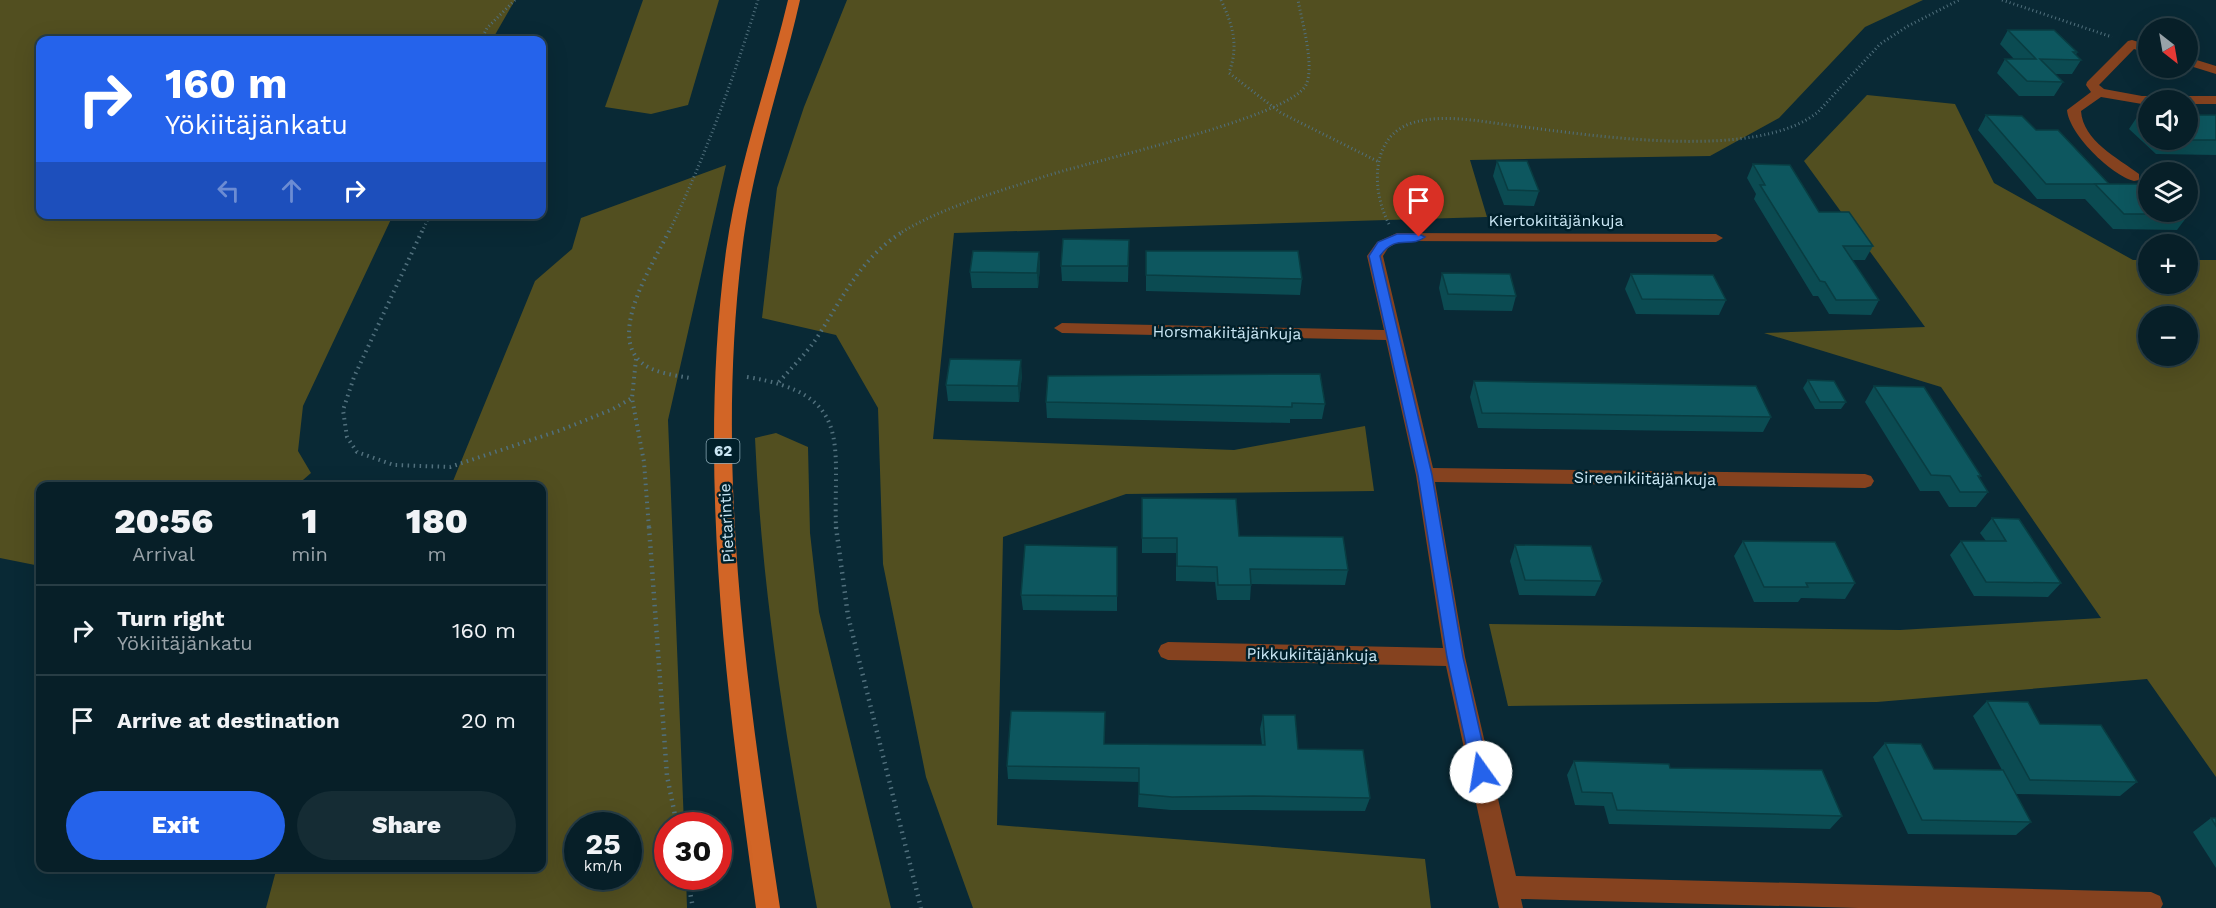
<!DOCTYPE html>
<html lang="en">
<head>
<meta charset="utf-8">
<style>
  body { margin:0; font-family:"Work Sans",sans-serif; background:#152c34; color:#f1f3f6; height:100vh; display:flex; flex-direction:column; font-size:22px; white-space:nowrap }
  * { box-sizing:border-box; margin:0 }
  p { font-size:20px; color:#98a2a8 }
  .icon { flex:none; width:33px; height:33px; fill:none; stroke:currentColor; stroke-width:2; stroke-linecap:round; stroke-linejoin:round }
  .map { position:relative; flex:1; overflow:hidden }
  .panel { position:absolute; left:36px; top:482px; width:510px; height:390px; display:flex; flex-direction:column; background:#071f28; border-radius:12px; box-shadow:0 6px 24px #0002,0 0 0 2px #283d45 }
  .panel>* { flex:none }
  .banner { position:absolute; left:36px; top:36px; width:510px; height:183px; border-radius:12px; box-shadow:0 6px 24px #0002,0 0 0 2px #283d45; background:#2563eb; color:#fff; overflow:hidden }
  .needle { width:39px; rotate:149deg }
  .buttons { position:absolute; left:2138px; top:18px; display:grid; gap:12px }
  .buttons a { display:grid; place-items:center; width:60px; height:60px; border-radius:50%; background:#071f28; box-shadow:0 6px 24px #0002,0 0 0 2px #283d45; font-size:30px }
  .speed { position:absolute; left:564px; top:812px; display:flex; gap:12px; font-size:30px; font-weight:700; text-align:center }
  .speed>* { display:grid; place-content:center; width:78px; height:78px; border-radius:50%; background:#071f28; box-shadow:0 6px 24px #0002,0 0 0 2px #283d45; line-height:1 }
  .speed small { font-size:15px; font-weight:400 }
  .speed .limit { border:9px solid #d22; background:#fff; color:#111 }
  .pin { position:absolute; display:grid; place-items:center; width:51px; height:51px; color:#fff; margin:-62px -26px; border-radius:50% 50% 50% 0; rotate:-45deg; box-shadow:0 0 6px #0007 }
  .pin .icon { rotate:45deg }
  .me { position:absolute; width:66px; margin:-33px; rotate:347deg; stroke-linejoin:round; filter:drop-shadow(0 0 4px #0008) }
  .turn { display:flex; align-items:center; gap:21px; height:126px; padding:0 30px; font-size:27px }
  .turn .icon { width:78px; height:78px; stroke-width:2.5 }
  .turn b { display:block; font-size:42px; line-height:51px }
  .lanes { display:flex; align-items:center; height:57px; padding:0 30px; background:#0003; justify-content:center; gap:30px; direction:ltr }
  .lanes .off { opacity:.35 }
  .eta { display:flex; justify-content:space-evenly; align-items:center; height:102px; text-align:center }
  .eta b { font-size:36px; font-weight:800; line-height:42px }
  .action { display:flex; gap:12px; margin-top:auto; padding:12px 30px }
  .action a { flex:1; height:69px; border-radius:36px; background:#2563eb; color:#fff; font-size:24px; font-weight:800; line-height:69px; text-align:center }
  .action a+a { background:#152c34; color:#f1f3f6 }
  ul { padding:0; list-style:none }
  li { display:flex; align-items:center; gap:18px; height:90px; padding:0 30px; border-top:2px solid #283d45 }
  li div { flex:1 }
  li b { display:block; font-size:22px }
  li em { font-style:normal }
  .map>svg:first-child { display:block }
</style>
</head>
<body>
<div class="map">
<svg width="2216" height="908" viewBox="0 0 2216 908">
  <rect width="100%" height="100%" fill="#092935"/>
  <g fill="#524f20" fill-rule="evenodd">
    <path d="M0,0H515L492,40H40V214L393,215L303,406L298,451L311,473L296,486H40V566L0,558Z"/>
    <path d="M643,0H719L688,105L651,114L605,107Z"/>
    <path d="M847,0H1923L1865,27L1779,118L1710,156L1470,160L1487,217L954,233L933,439L1234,450L1365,426L1374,491L1126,494L1003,537L997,825L1425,859L1431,908H973L926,777L883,564L878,408L836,335L762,318L777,188L804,107Z"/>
    <path d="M1867,95L1955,104L1994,183L2133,260H2148V284H2187V260H2216V777L2147,679L1877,702L1508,706L1489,624L1900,630L2101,618L1941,387L1764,333L1925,327L1804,161ZM2148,316H2187V356H2148Z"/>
    <path d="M726,165L668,420L684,825H668V876H686L687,908H266L277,867H542V486H451L535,281L572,249L581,218ZM578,825H628V876H578Z"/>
    <path d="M776,433L808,447L810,533L819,612L891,908H817C788,752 762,597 755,438Z"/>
  </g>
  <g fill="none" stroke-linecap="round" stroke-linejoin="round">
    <g stroke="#51707d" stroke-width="3" stroke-dasharray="1 3" stroke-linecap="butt">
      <path d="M1221,0C1233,26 1239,45 1229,73L1281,113L1379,162"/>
      <path d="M2002,0L2112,37"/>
      <path d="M481,40L487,28L515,0"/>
      <path d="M1389,224C1372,192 1369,137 1412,123C1444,113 1483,122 1516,126C1592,135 1756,162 1818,112L1880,44L1908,26L1959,0"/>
      <path d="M422,232L430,214"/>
      <path d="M669,232C705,157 733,80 758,0"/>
      <path d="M902,232C946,206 997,192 1046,176C1088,162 1291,117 1306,85C1315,66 1302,22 1298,0"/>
    </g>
    <g stroke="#51707d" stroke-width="4" stroke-dasharray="1.5 4.5" stroke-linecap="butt">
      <path d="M422,231L354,377L343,410L347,437L357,452L394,465L450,467L561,430L613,409L632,398"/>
      <path d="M669,231C655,261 606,334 642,363C654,373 674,375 690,378"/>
      <path d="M636,359L632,398L644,462L649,529"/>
      <path d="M747,377C855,394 833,444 836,529"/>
      <path d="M779,382C792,367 807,353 818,336C843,297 862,256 904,231"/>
    </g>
    <g stroke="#51707d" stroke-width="4.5" stroke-dasharray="1.5 5" stroke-linecap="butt">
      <path d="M649,527L667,776L677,825"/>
      <path d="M836,527L848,616L921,908"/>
      <path d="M687,876L693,908"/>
    </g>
    <g fill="#85421f" fill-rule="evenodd">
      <path d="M2132,40L2148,45V53L2134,49L2099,85L2104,89L2142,96H2216V104H2187V100H2148V104H2142L2101,97L2081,111C2083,141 2118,158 2139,174V180L2134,181C2111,175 2069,134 2067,110L2091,92L2086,85L2087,82L2128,41Z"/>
      <path d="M2187,57L2216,66V74L2187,65Z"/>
      <path d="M1397,233L1716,234L1723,238L1716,242L1400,241L1388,248L1383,256L1433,468L1865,474L1871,476L1874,481L1871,486L1865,488L1435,482L1465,657L1516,876L2151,892L2160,896L2163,904L2161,908H1858L1521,899L1523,908H1499L1446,666L1168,660L1161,657L1158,651L1161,645L1168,642L1443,648L1416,475L1386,340L1062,333L1054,328L1062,323L1384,330L1367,256L1377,242Z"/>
    </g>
    <path fill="#d26526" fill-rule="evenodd" d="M788,0H800C781,84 752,165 742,251C715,472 747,690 780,908H756C726,690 697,470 726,251C738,164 768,84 788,0Z"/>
  </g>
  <g fill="#0b4b52">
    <path d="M2008,30L2077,52L2076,55L2081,60L2072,74H2055L2063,82L2054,96H2019L1997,73L2005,59H2014L2000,44Z"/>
    <path d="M2139,114H2148V140H2187L2216,115V155L2156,154L2129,129Z"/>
    <path d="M1986,115L2036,130L2109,184L2189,214L2177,230L2113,229L2085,199H2037L1978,130Z"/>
    <path d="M1497,161L1539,191L1534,206L1504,205L1493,176Z"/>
    <path d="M1753,164L1819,212L1873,246L1865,260H1852L1879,300L1871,315L1829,314L1818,296H1813L1754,199L1756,194L1747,178Z"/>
    <path d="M1129,240L1128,282L1062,281L1061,266Z"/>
    <path d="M1146,251L1302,279L1300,295L1146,291Z"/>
    <path d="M1039,252L1040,267L1038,288H972L970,272Z"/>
    <path d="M1442,273L1516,296L1512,311L1444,310L1439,288Z"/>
    <path d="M1631,274L1726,300L1719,315L1636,314L1625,289Z"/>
    <path d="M1022,375L1019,402L948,401L946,385Z"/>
    <path d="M1808,380L1846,402L1841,409H1815L1803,388Z"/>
    <path d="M1474,381L1771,417L1763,432L1478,428L1470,397Z"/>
    <path d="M1874,386L1981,476L1979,478L1988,492L1976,507H1949L1939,491H1920L1865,402Z"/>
    <path d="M1046,402L1325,404L1322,419H1290V423L1047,418Z"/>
    <path d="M1142,498L1239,536L1348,570L1345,585L1251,584L1250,600H1217L1215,582L1176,581V553H1142Z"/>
    <path d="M1992,518L2061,583L2048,597L1974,596L1950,555L1961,541H1986L1980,533Z"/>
    <path d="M1743,541L1855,583L1845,599L1801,598L1798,602H1754L1734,556Z"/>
    <path d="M1515,545L1602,581L1595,596L1519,595L1510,561Z"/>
    <path d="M1117,547V611L1023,610L1021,595Z"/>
    <path d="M1987,701L2040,724L2137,782L2120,796L2016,794L2031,822L2016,835L1908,834L1873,757L1885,743L1934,769L2002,770L1973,716Z"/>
    <path d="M1263,715L1298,749L1370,798L1365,811L1250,810H1171L1138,807L1139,782L1008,779L1007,766L1105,744L1262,745L1260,729Z"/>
    <path d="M1574,761L1670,768L1842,816L1830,829L1609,824L1604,806L1575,805L1567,775Z"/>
    <path d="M2211,818H2216V868L2193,832Z"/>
  </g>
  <g fill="#093d42">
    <path d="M1039,252L1040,267L1038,288L1037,273Z"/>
    <path d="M1021,360L1022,375L1019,402L1018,386Z"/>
  </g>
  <g fill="#0d575f" stroke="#093d42" stroke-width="1.5">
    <path d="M2008,30H2054L2077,52H2073L2081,60L2040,59L2063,82L2027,81L2005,59H2036Z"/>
    <path d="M2139,114H2148V122Z"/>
    <path d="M1986,115L2022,116L2036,130H2058L2109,184H2046Z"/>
    <path d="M2187,115H2216V140H2167H2187Z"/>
    <path d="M1497,161H1527L1539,191L1508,190Z"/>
    <path d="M1753,164L1790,165L1819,212H1849L1873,246H1843L1879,300H1836L1825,282L1820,281L1760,185H1765Z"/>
    <path d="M2095,184H2148V212H2186L2189,214H2124Z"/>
    <path d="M1063,239L1129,240L1128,266H1061Z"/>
    <path d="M973,251L1039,252L1037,273L970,272Z"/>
    <path d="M1146,251H1298L1302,279L1146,275Z"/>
    <path d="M1442,273L1510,274L1516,296L1448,294Z"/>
    <path d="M1631,274L1713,275L1726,300L1642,299Z"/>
    <path d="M950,359L1021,360L1018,386L946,385Z"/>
    <path d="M1320,374L1325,404L1292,403V407L1046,402L1048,376Z"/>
    <path d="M1808,380L1834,381L1846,402H1820Z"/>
    <path d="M1474,381L1756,386L1771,417L1482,413Z"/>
    <path d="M1874,386L1924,387L1981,476H1978L1988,492H1960L1950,476L1931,475Z"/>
    <path d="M1142,498L1236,499L1239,536L1343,537L1348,570L1250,569L1251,585H1218L1217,567L1177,566V538H1142Z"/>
    <path d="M1992,518L2019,519L2061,583L1986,582L1961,541H2006Z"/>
    <path d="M1743,541L1835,542L1855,583H1806L1808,587H1764Z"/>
    <path d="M1025,545L1117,547V596L1021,595Z"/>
    <path d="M1515,545L1591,546L1602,581L1525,580Z"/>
    <path d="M1987,701L2028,702L2040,724L2101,725L2137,782L2030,780Z"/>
    <path d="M1011,711L1105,712L1104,744L1265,745L1263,715H1295L1298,749L1363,750L1370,798L1253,796L1172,797L1139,794V768L1007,766Z"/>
    <path d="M1885,743L1921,744L1934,769L2003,770L2031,822L1922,820Z"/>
    <path d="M1574,761L1669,764L1670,768L1822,770L1842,816L1617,810L1612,793L1582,792Z"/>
    <path d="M2211,818H2216V826Z"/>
  </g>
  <path fill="#2563eb" stroke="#184099" stroke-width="1.5" d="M1397,234H1419L1425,237C1410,249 1396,233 1380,256L1432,475L1463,657L1489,772L1487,777L1481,779L1475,777L1472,772L1447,657L1418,475L1369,256L1378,242Z"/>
  <g text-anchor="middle" stroke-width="5" stroke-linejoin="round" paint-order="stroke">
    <rect fill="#00202b" stroke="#8dabb8" stroke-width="1.5" x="706.5" y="439" width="33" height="24" rx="4.5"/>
    <g font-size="15" font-weight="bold" fill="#c9e6f4">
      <text x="723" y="456">62</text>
    </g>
    <g font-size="16" fill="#c9e6f4" stroke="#00202b">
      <text x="1556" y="226">Kiertokiitäjänkuja</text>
      <text transform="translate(1227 332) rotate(1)" y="6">Horsmakiitäjänkuja</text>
      <text transform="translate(1645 478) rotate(1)" y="6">Sireenikiitäjänkuja</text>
      <text transform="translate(726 523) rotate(-93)" y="6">Pietarintie</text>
      <text transform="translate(1312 654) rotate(1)" y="6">Pikkukiitäjänkuja</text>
    </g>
  </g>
</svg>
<div class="buttons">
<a><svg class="needle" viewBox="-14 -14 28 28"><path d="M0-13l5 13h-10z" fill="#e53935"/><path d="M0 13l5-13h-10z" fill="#98a2a8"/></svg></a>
<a><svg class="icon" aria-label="sound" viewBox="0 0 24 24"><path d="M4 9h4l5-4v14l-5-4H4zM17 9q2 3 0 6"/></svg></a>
<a><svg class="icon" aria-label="layers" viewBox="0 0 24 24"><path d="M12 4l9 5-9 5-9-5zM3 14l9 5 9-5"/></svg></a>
<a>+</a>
<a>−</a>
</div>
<div class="speed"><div>25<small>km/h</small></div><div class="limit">30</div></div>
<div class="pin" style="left:1419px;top:237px;background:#d93025"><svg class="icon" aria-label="arrive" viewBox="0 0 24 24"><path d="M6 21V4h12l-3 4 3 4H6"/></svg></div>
<svg class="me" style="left:1481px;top:772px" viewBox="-20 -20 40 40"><circle r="19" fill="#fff"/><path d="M0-13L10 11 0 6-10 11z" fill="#2563eb"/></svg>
<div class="banner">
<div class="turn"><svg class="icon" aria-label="right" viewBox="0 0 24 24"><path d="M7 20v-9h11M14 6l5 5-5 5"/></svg><div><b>160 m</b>Yökiitäjänkatu</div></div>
<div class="lanes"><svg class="icon off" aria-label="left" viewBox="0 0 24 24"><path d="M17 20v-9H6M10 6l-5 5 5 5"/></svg><svg class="icon off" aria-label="ahead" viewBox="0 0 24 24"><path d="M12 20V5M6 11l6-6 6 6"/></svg><svg class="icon" aria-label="right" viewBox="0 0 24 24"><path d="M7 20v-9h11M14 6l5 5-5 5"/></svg></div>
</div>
<section class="panel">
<div class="eta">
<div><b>20:56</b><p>Arrival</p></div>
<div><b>1</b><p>min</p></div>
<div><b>180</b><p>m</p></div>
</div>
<ul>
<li><svg class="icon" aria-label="right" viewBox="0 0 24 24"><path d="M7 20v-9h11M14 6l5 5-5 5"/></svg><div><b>Turn right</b><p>Yökiitäjänkatu</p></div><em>160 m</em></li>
<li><svg class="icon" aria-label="arrive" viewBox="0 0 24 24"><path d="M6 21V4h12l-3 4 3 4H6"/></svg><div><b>Arrive at destination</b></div><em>20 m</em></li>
</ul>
<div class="action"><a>Exit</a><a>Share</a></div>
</section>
</div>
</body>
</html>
